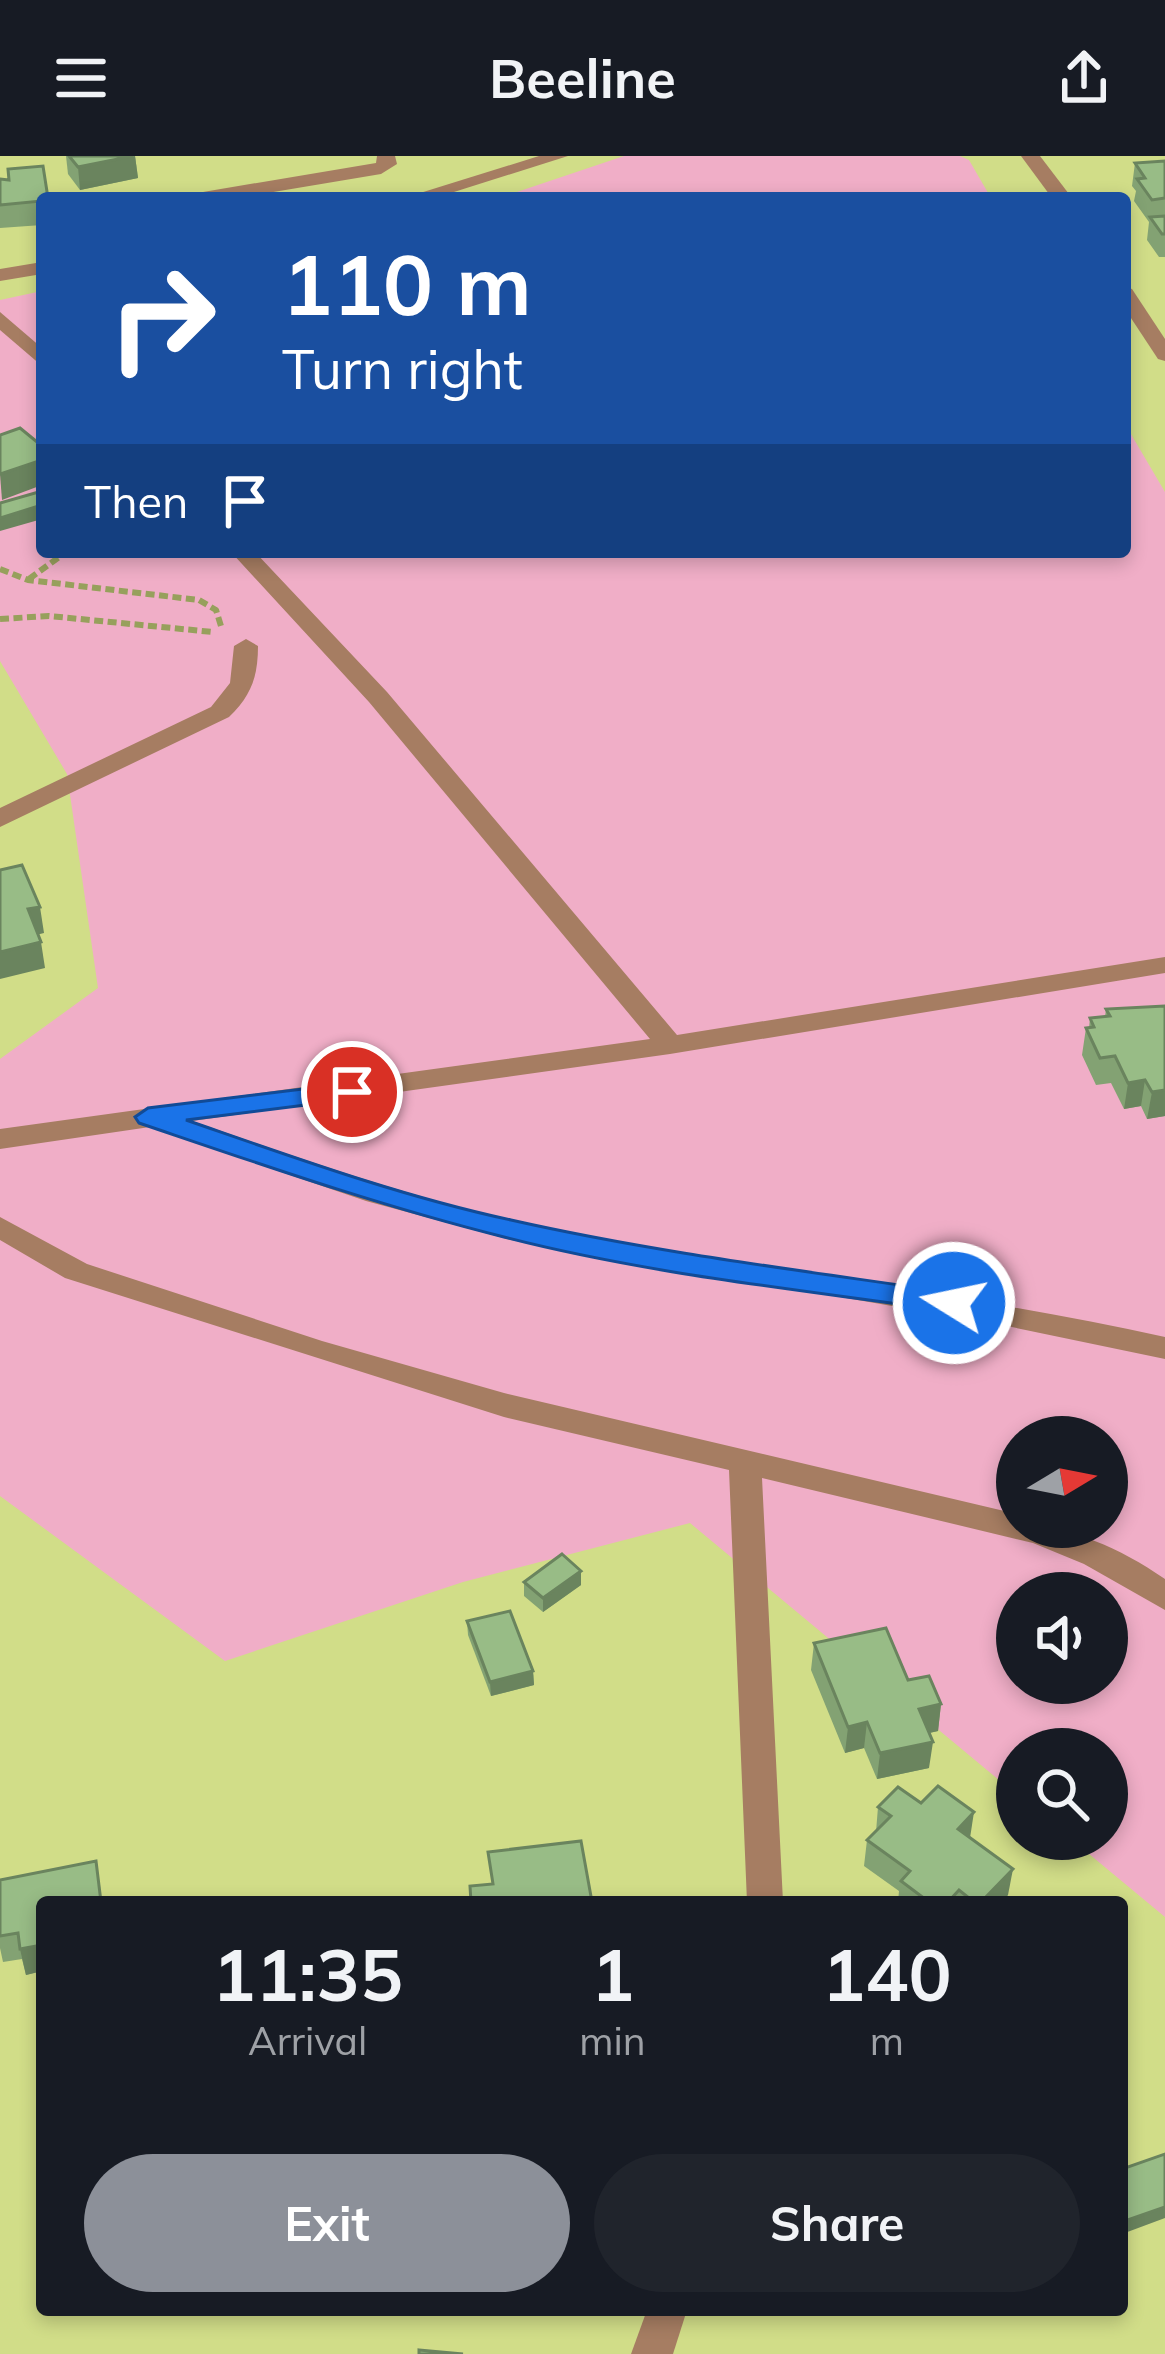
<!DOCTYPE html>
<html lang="en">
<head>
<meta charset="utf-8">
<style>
  body { margin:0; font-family:Mulish,sans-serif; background:#20242c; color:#f1f3f6; height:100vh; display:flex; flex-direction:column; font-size:45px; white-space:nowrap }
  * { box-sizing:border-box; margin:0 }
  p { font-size:39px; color:#9ea1a6 }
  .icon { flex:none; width:66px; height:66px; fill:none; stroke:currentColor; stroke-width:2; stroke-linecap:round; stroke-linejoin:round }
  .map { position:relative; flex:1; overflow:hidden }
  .panel { position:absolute; left:36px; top:1740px; width:1092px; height:420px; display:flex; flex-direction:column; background:#171b24; border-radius:12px; box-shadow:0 6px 18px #0003 }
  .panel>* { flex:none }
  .hud { position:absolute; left:36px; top:36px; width:1095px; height:366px; border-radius:12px; box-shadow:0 6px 18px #0003; background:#1a4fa0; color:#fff; overflow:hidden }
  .needle { width:78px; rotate:80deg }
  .buttons { position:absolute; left:996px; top:1260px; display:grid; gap:24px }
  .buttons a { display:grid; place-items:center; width:132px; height:132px; border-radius:50%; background:#171b24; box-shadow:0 6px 18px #0003; font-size:60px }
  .pin { position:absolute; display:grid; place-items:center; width:102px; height:102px; color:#fff; margin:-51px; border:6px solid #fff; border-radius:50%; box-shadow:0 3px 12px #0007 }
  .me { position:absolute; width:132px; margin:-66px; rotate:280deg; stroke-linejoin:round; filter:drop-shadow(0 0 9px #0008) }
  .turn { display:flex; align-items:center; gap:42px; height:252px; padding:0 48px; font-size:54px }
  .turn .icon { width:156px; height:156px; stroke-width:2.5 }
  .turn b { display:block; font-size:84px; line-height:102px }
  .then { display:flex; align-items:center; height:114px; padding:0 48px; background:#0003; gap:24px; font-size:45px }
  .eta { display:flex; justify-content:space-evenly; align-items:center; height:204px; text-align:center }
  .eta b { font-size:72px; font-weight:700; line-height:84px }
  .action { display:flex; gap:24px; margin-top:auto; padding:24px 48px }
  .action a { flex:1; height:138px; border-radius:72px; background:#8c9099; color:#fff; font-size:48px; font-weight:700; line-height:138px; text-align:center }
  .action a+a { background:#20242c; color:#f1f3f6 }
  header { display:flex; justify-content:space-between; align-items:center; height:156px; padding:0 48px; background:#171b24; font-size:54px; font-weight:700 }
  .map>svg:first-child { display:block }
</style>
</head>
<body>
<header><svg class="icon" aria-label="menu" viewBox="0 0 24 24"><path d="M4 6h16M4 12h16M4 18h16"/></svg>Beeline<svg class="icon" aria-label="share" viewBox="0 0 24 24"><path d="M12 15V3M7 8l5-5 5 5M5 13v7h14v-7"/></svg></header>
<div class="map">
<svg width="1165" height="2198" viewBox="0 0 1165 2198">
  <rect width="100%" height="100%" fill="#d1dd88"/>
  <g fill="#f0aec7" fill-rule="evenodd">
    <path d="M624,0H960L969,4L991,42H499Z"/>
    <path d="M42,135V396H1125V268L1165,336V1761L1071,1683H1107V1593H1017V1639L690,1367L463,1426L225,1505L0,1340V903L98,832L67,618L0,505V144ZM1017,1281H1107V1371H1017ZM1017,1437H1107V1527H1017Z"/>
  </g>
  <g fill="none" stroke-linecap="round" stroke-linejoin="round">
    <g stroke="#97a05c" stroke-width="6" stroke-dasharray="9 4.5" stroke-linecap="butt">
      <path d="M0,413L28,424L199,444L216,454L221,470"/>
      <path d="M29,423L66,396"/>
      <path d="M0,463L49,460L213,476"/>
    </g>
    <g fill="#a67d62" fill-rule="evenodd">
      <path d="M377,0H395L397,8L381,18L237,42H193L203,36L376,7Z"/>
      <path d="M539,0H568L435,42H404Z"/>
      <path d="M1021,0H1040L1072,42H1052Z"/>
      <path d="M42,106V118L0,125V113Z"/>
      <path d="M1125,131L1132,133L1165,183V205L1158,203L1125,153Z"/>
      <path d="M0,156L42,192V210L0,174Z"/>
      <path d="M231,396H255L387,536L677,879L1165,801V817L670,898L192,965C296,1001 400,1038 507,1063C724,1112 947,1133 1165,1181V1203L1002,1169L511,1084L366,1045L150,971L0,993V973L650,883L369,546Z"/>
      <path d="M246,483L258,490C258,521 251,540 229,561L0,671V652L211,551L230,527L234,490Z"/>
      <path d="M0,1061L87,1108L322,1185L504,1237L1017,1358V1371C1074,1371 1118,1391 1165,1423V1454L1084,1408L1033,1387L762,1322L783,1746H747L729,1314L504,1261L65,1122L0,1084Z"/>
      <path d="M647,2154H687L673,2198H631Z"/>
    </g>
  </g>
  <g fill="#83a273">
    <path d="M66,0H135L138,22L80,34L68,18Z"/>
    <path d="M1165,5V101H1159L1147,84L1149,66L1134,45L1136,35L1132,30L1135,7Z"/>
    <path d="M0,23L42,42V69L0,72Z"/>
    <path d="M1165,850V960L1147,963L1141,950L1124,953L1111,927L1096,929L1082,899L1086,872H1089L1090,862L1105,861L1106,853Z"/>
    <path d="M524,1426L581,1429L543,1456L524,1440Z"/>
    <path d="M467,1465L533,1515L534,1529L491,1540L468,1479Z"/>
    <path d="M814,1487L908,1524L941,1548L938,1575L929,1577V1612L877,1623L864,1592L845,1597L811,1514Z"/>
    <path d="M878,1651L970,1682L1008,1739L1001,1746H898L899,1735L864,1710L867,1684L876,1676Z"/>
    <path d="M0,1724L101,1731L42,1746V1815L26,1819L22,1803L3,1806L0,1792Z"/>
  </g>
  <g fill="#6a845e">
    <path d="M135,0L138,22L80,34L78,11Z"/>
    <path d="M42,304V329L2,344L0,318Z"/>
    <path d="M42,349V363L0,375V362Z"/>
    <path d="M40,751L44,777L32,780L28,753Z"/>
    <path d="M41,786L45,812L0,823V796Z"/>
    <path d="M1145,924L1141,950L1124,953L1128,927Z"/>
    <path d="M1165,934V960L1147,963L1152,936Z"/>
    <path d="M581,1415V1429L543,1456V1442Z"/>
    <path d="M533,1515L534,1529L491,1540L490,1526Z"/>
    <path d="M941,1548L938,1575L916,1580L919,1553Z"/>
    <path d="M867,1566L864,1592L845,1597L848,1571Z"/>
    <path d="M933,1586L929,1612L877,1623L880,1597Z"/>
    <path d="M974,1656L970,1682L958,1673Z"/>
    <path d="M1013,1713L1008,1739L1001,1746H981Z"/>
    <path d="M42,1789V1815L26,1819L20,1793Z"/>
    <path d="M1165,2051V2062L1122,2078V2066Z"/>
  </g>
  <g fill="#98bc86" stroke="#6a845e" stroke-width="3">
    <path d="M69,0H133L78,11Z"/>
    <path d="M1165,5V42L1152,44L1137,23L1145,22L1135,7Z"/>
    <path d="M43,10L48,42H42V45L0,49V23L9,24L8,13Z"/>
    <path d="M1165,60V78H1162L1150,61Z"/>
    <path d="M20,272L42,290V304L0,318V279Z"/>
    <path d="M42,335V349L0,362V347Z"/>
    <path d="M22,709L40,751L28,753L41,786L0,796V714Z"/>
    <path d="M1165,850V934L1152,936L1145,924L1128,927L1115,900L1100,902L1086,872L1094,871L1090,862L1110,860L1106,853Z"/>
    <path d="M562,1398L581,1415L543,1442L524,1426Z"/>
    <path d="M510,1455L533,1515L490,1526L467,1465Z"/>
    <path d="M886,1472L908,1524L929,1520L941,1548L919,1553L933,1586L880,1597L867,1566L848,1571L814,1487Z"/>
    <path d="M938,1630L974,1656L958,1673L1013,1713L981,1746H974L959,1734L948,1746H929L901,1725L910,1715L867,1684L891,1660L878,1651L898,1631L921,1647Z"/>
    <path d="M581,1685L592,1746H471L470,1730L493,1728L488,1696Z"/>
    <path d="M96,1705L101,1746H42V1789L20,1793L18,1777L0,1780V1724Z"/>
    <path d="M1165,1998V2051L1122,2066V2013Z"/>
    <path d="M419,2194L463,2198H419Z"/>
  </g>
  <path fill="#1a73e8" stroke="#114b97" stroke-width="3" d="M352,927L365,936L361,942L186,964C293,1001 400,1040 511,1064C657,1097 806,1115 954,1137L968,1147L954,1156C805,1134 651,1119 504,1081C380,1050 260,1008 139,967L135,961L148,952Z"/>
</svg>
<div class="buttons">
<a><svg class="needle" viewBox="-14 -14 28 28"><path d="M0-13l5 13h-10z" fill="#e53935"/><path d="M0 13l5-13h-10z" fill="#9ea1a6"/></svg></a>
<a><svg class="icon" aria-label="sound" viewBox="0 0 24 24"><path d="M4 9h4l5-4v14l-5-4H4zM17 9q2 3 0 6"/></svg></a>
<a><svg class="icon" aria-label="search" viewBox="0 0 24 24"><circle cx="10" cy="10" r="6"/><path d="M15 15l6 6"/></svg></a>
</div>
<div class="pin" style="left:352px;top:936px;background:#d93025"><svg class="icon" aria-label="arrive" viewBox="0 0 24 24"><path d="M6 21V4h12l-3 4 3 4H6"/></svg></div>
<svg class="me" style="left:954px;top:1147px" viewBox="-20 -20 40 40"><circle r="17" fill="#1a73e8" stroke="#fff" stroke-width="3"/><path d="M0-11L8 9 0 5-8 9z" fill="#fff"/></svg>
<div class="hud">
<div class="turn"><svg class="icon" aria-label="right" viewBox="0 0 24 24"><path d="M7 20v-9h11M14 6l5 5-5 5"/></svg><div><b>110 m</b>Turn right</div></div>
<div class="then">Then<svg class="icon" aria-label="arrive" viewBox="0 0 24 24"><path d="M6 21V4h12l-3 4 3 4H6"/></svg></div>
</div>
<section class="panel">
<div class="eta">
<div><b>11:35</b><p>Arrival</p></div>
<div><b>1</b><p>min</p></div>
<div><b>140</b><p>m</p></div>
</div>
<div class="action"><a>Exit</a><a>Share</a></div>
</section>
</div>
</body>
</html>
